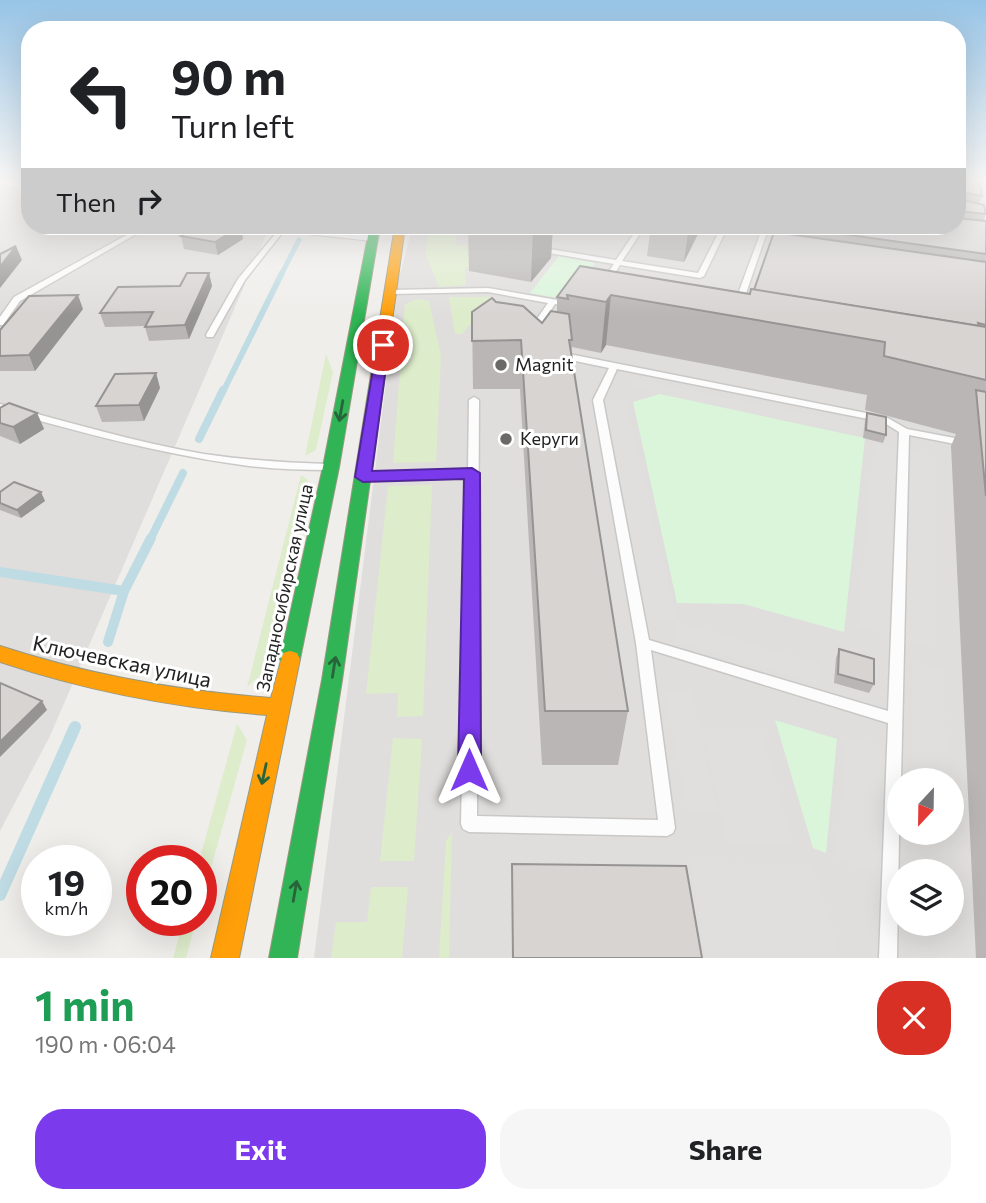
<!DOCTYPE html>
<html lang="en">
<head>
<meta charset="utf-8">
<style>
  body { margin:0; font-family:Commissioner,sans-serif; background:#f6f6f6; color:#202124; height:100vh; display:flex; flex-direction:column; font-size:26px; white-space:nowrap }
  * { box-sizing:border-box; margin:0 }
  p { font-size:23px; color:#757577 }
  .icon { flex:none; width:38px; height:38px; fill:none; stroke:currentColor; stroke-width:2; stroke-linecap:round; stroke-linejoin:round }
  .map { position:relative; height:958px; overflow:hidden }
  .panel { display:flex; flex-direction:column; background:#fff; flex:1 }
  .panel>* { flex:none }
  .hud { position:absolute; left:21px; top:21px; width:945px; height:214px; border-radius:28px; box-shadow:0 7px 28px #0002; background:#fff; color:#202124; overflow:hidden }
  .needle { width:46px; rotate:202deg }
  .buttons { position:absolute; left:887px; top:768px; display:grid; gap:14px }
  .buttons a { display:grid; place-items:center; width:77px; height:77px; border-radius:50%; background:#fff; box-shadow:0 7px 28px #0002; font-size:35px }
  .speed { position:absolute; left:21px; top:845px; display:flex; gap:14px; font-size:35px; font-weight:700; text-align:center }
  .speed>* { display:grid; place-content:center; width:91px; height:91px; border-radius:50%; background:#fff; box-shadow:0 7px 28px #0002; line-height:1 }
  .speed small { font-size:18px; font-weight:400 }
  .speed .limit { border:10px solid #d22; background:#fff; color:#111 }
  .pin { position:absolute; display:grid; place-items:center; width:60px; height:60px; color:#fff; margin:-30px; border:4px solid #fff; border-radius:50%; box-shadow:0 2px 7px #0007 }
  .me { position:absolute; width:77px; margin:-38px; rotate:0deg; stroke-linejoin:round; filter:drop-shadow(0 0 5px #0008) }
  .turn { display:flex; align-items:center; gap:24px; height:147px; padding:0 35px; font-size:32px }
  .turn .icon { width:91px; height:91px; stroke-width:2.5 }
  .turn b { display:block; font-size:49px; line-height:60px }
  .then { display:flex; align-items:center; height:66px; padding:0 35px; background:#0003; gap:14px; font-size:26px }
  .round { display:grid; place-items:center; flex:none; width:74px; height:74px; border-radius:28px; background:#f6f6f6 }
  .overview { display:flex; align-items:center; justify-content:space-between; height:119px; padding:0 35px }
  h1 { font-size:42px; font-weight:700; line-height:52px; color:#1e9e55 }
  .primary-button { display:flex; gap:14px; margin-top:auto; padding:14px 35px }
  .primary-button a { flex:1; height:80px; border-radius:28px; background:#7c3aed; color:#fff; font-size:28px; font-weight:700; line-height:80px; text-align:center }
  .primary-button a+a { background:#f6f6f6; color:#202124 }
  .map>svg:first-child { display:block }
</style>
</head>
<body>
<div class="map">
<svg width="986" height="958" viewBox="0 0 986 958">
  <rect width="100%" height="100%" fill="#f0eeeb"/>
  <g fill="#dfdedc" fill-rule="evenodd">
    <path d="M0,181H30V226H270L50,736L0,831Z"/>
    <path d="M957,181H986V958H314L399,278L413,226H957ZM900,780H952V833H900ZM900,872H952V924H900Z"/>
  </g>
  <g fill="#ddeccb">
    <path d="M430,226H456L455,245L488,246L465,270L466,285L439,287L425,254Z"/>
    <path d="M449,297H493L462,334H455Z"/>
    <path d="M417,299L429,301L441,356L436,462L393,463L405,304Z"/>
    <path d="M326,354L333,372L316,450L305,456Z"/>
    <path d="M301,475L308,480L264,672L247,687Z"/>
    <path d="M432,485L423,716L397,717L398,693L366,694L388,486Z"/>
    <path d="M237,724L247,740L201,903L199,861Z"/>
    <path d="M393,738L422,739L414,861H380Z"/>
    <path d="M452,832L449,958H439L446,841Z"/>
    <path d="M371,887H408L402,958H331L336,922H367Z"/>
    <path d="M183,921H196L186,958H173Z"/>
  </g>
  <g fill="#daf5da">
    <path d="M559,256L595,263L575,301L530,293Z"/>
    <path d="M660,394L865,438L844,632L743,604L677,603L633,402Z"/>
    <path d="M775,720L837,739L826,853L813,848Z"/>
  </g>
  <g fill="#e0dfde">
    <path d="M548,226H613L632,229L612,257L475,235L534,239L615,251L537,238Z"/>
    <path d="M634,379L857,424L856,435L630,387Z"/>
    <path d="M605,400L626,401L677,620H647Z"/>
    <path d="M874,444L935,457L936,648L858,626Z"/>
    <path d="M678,622L820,664L817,684L673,640Z"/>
    <path d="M912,661L943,670L947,780H912Z"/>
    <path d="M664,691H691L718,811L688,812Z"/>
    <path d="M701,729H760L793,843H728Z"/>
    <path d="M847,736L882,747L877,874L836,859Z"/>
    <path d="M912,833H948L950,871H912Z"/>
    <path d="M690,863L812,864L841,958H706Z"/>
    <path d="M911,924H952L953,958H911Z"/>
  </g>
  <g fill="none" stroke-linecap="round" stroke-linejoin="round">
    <path stroke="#bfdbe3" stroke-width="5" d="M281,275L299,240"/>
    <path stroke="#bfdbe3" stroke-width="6" d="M223,392L282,273"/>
    <g stroke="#bfdbe3" stroke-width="8">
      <path d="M199,439L223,390"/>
      <path d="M150,540L183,473"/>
    </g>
    <g stroke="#bfdbe3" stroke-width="10">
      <path d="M0,572L124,591"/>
      <path d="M108,642L124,591L151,538"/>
    </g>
    <path stroke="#bfdbe3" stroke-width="12" d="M0,895L75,727"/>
    <g stroke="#c9c8c7" stroke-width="3">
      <g id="lane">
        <path d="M143,226H150L20,301L3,325H0V317L14,297Z"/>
        <path d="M639,226H645L622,261L698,273L722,226H728L704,276L700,278L620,265L608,284H605L601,282L614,264L537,251L534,249L537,247L616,260Z"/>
        <path d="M763,226H769L742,305L741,307H735L734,305Z"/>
        <path d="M281,227L286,228L245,280L213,337H207L206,335L238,279Z"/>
        <path d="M488,288L569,302L573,304L569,306L555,304L534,335H531L527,333L548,303L488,292L391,294L387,292L391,290Z"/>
        <path d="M559,352L886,417L907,429L986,444V450L909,435L901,780H900L897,958H879L888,723L651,650L675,828L673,833L667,836L469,832L463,829L461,824L468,476L366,480L361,477L366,474L468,470L469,400L474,397L479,400L477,816L658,820L636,643L593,400L609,368L556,357V353ZM617,369L883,422L899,432L888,711L649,640L603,400Z"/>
        <path d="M0,404C68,422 135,442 204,454C246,460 286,463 328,464L333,467L328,470C299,470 270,469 242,465C160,454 80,432 0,410Z"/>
      </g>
    </g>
    <g stroke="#c9c8c7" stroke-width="2">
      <g id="street">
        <path d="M0,181L30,182V190L0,184Z"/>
        <path d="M263,226H307L372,233L379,237L372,241L270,230Z"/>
      </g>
    </g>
    <g stroke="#999a82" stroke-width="2">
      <g id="fast">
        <path d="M370,226H380L339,467L300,659L297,665L290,667L283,665L280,659L323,467Z"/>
        <path d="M377,377L384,381L342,680L297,958H269L322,680L370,381Z"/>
      </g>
    </g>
    <g stroke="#999a82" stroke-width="2">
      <g id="slow">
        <path d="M395,226H405L384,381L377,385L370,381Z"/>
        <path d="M0,646C89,675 178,691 271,698L283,653L290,651L297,653L300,659L239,958H211L267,715C175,708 87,691 0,662Z"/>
      </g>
    </g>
    <use href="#lane" fill="#fdfcfc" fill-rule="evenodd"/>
    <use href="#street" fill="#fdfcfc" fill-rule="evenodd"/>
    <use href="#fast" fill="#30b455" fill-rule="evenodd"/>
    <use href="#slow" fill="#ff9f0a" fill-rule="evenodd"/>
  </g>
  <g fill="#b9b6b5">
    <path d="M957,181L982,196L979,204L986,214L983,221H986V958H976L951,446L956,434L865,410L867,395L606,345L601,353L572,347L571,352L628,711L618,765H542L520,389H473L472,312L496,302L542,323L557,312V297L580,266L750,294L754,290L776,226H957Z"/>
    <path d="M241,226L243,239L218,255L184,249L181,236Z"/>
    <path d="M468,226H553L551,258L531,282L469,271Z"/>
    <path d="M651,226H702L684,262L647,256Z"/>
    <path d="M209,273L212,286L189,339L149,341L145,327L146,326L105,327L100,313L180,286Z"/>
    <path d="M83,309L35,371H0V330Z"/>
    <path d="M156,373L160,388L144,421L102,422L96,406Z"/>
    <path d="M0,408L37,413L44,429L20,444L0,436Z"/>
    <path d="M867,413L886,435L883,443L863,438L865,421Z"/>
    <path d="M0,492L45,501L21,518L0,510Z"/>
    <path d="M839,649L874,684L869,693L834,683L836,658Z"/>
  </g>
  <g fill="#969493">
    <path d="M241,226L243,239L218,255L215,242Z"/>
    <path d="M533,226H553L551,258L531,282Z"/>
    <path d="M689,226H702L684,262Z"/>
    <path d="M16,246L22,260L0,288V267Z"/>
    <path d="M209,273L212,286L189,339L185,325Z"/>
    <path d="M78,295L83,309L35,371L29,355Z"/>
    <path d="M611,295L606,345L601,353L606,302Z"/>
    <path d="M156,373L160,388L144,421L139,405Z"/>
    <path d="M37,413L44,429L20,444L13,427Z"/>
    <path d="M41,492L45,501L21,518L17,510Z"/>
    <path d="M42,701L47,710L0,757V742Z"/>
  </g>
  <g fill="#d7d4d2" stroke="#969493" stroke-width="2">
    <path d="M957,181H979L982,196L966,193L963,200L984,205L986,214L957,211Z"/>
    <path d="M957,218L986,221V254L785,226H957Z"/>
    <path d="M198,226H241L215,242L181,236Z"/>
    <path d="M774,232L986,262V325L978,323L979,326L754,290Z"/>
    <path d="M16,246L0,267V254Z"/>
    <path d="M580,266L750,294L751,289L986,327V380L884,356L885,342L611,295L606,302L567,295L568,299L557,297Z"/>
    <path d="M187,273H209L185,325L145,327L153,312L100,313L118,287L180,286Z"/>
    <path d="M78,295L29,355L0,356V330L29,296Z"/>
    <path d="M492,298L496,302L523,306L542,323L551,311L569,314L572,340H569L628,711H545L521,340L472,341V312Z"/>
    <path d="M156,373L139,405L96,406L115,374Z"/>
    <path d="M976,390L986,392V496Z"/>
    <path d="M9,403L37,413L13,427L0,423V408Z"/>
    <path d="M867,413L886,417V435L866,430Z"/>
    <path d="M14,482L41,492L17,510L0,503V492Z"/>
    <path d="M839,649L874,659V684L838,674Z"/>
    <path d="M0,683L42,701L0,742Z"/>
    <path d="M512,864L686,866L702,958H513Z"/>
  </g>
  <defs><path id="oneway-shaft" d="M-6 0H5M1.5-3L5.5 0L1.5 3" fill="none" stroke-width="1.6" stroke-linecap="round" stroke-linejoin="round" transform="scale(1.75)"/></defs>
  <g stroke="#286439">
    <use href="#oneway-shaft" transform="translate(341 411) rotate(100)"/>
    <use href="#oneway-shaft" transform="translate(334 667) rotate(-81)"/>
    <use href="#oneway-shaft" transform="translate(264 774) rotate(102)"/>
    <use href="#oneway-shaft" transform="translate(295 891) rotate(-80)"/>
  </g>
  <linearGradient id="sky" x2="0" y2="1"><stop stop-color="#97c4e6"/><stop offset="0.57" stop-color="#f8f7f6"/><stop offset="1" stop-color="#f8f7f6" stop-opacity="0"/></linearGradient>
  <rect width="986" height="315" fill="url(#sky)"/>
  <path fill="#7c3aed" stroke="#51269a" stroke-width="2" d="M383,341L389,345L372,471L472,468L480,473L481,770L477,777L469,780L461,777L458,770L464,479L363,482L355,477L377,345Z"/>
  <g fill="#6a6968" stroke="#fff" stroke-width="2.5">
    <circle cx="501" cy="365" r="7"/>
    <circle cx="506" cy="439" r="7"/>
  </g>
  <g text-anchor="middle" stroke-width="6" stroke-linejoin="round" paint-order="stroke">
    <g font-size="18" fill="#222" stroke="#fff" text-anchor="start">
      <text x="515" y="371">Magnit</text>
      <text x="520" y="445">Керуги</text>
    </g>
    <g font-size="18" fill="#222" stroke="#fff">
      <text transform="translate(285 588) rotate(-78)" y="6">Западносибирская улица</text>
    </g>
    <g font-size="21" fill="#222" stroke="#fff">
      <text transform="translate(122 662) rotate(12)" y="7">Ключевская улица</text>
    </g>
  </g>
</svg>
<div class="buttons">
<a><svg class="needle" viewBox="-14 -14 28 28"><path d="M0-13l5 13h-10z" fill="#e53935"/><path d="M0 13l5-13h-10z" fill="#757577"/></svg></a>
<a><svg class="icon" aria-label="layers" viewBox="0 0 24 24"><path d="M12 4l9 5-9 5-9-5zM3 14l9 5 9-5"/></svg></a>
</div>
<div class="speed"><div>19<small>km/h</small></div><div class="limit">20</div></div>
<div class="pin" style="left:383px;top:345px;background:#d93025"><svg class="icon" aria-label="arrive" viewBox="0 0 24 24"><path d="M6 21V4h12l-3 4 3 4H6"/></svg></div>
<svg class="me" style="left:469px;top:770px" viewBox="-20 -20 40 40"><path d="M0-17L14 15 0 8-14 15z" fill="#7c3aed" stroke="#fff" stroke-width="4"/></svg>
<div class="hud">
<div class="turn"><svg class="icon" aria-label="left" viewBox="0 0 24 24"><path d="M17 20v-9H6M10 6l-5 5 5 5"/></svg><div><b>90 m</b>Turn left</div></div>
<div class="then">Then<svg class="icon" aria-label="right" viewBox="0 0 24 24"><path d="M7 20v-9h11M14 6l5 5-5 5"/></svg></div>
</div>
</div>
<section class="panel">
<div class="overview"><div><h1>1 min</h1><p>190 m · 06:04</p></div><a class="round" style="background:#d93025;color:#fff"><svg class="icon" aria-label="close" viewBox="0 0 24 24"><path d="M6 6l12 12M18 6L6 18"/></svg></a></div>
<div class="primary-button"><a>Exit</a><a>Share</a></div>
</section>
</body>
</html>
